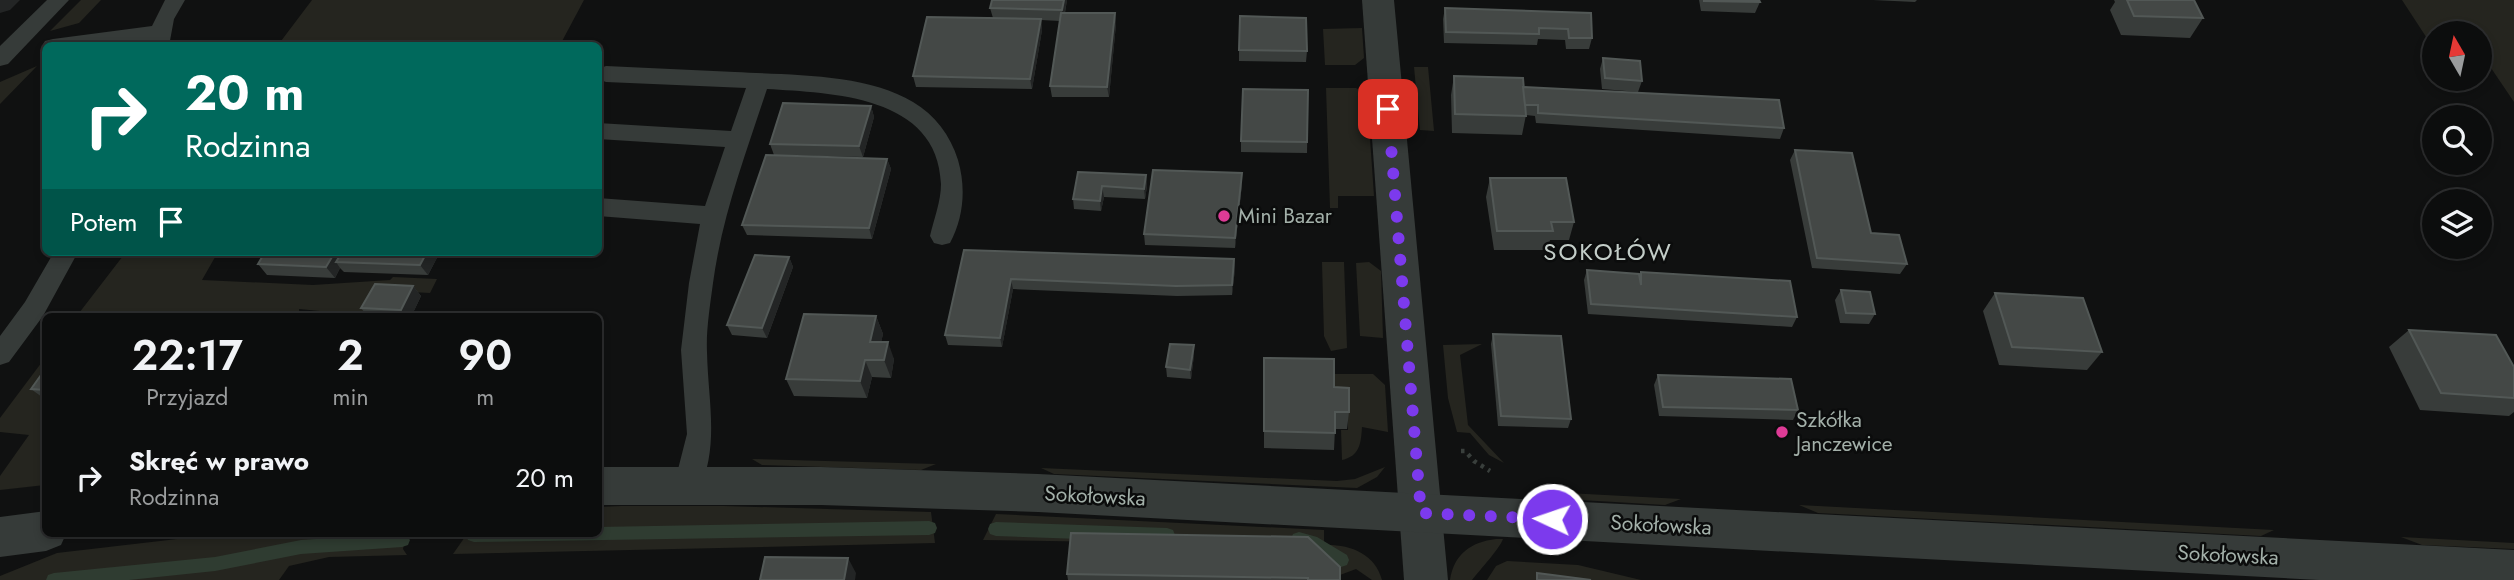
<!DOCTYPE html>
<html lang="pl">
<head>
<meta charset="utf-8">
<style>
  body { margin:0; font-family:Jost,sans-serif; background:#151616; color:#f1f3f6; height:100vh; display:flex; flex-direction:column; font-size:26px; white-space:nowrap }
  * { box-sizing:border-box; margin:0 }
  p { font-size:23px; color:#9a9c9d }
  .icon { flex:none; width:38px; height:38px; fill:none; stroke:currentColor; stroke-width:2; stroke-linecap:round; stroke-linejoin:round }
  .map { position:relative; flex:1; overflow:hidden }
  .details { position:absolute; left:42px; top:313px; width:560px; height:224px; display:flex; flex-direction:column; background:#0c0d0d; border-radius:10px; box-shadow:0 4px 10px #0003,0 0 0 2px #2c2d2e }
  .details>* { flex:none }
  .banner { position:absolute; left:42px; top:42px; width:560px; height:214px; border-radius:10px; box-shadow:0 4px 10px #0003,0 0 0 2px #2c2d2e; background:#00695c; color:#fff; overflow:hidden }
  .needle { width:46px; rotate:351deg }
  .buttons { position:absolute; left:2422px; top:21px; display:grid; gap:14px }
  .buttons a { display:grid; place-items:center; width:70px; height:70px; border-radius:50%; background:#0c0d0d; box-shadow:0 4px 10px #0003,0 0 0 2px #2c2d2e; font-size:35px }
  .pin { position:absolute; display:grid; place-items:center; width:60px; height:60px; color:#fff; margin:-30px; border-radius:14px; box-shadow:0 4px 10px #0006 }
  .me { position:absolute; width:77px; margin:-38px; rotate:273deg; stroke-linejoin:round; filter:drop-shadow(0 0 5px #0008) }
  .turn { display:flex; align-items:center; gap:24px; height:147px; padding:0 28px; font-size:32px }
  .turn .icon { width:91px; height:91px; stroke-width:2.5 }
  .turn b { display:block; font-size:49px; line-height:60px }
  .then { display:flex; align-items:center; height:66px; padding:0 28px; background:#0003; gap:14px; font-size:26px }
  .eta { display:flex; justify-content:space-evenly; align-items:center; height:119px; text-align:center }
  .eta b { font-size:42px; font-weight:600; line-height:49px }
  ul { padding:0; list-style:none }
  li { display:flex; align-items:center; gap:21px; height:91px; padding:0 28px }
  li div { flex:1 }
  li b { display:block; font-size:26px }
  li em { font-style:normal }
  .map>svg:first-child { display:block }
</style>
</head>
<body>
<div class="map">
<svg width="2514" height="580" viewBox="0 0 2514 580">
  <rect width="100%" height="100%" fill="#101111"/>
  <g fill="#25251f">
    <path d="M81,0H101L79,23L50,31Z"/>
    <path d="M312,0H584L560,45H278Z"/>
    <path d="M2402,0H2514V102L2489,65L2480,64V33H2434V49Z"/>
    <path d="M1362,28L1364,58L1355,65H1325L1323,29Z"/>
    <path d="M37,66L0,104V82Z"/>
    <path d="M1414,67H1428L1434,131L1420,130Z"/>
    <path d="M1326,88H1356L1367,95L1374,196H1338V208H1330Z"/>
    <path d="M126,252H218L202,280L313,285L390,280L393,277L437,279L430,293L377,290L362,317H328L330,312L299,309L300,317H76Z"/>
    <path d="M1322,262H1344L1347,348L1331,351L1324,336Z"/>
    <path d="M1369,262L1381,271L1383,338L1360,336L1356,263Z"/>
    <path d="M1482,344L1460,355L1468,425L1504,463L1489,455L1470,433L1457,432L1448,398L1443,345Z"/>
    <path d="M45,358V412L41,419H45V485L0,490V476L29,435L0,432V418Z"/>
    <path d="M1334,374H1373L1385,385L1388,432L1362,427C1361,443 1360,456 1342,460L1341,430H1348V401L1334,400Z"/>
    <path d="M752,459L936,464L921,470L762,465Z"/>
    <path d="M1385,467L1377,477L1357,488L1054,474L1041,468L1337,481L1355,479Z"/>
    <path d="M1536,487L1567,493L1681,499L1665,505L1530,497L1531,490Z"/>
    <path d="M1799,505L2274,530L2261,536L1818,513Z"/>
    <path d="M621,506H724L931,512L935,543L453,554L467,534H598L599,507Z"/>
    <path d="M996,514L1324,530V545C1349,544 1375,553 1382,580H1372L1356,569L1340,575L1308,545L983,540Z"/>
    <path d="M220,534H406L403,549L407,555L329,557L289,566L279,580H0V576L57,553Z"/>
    <path d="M2401,537L2514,543V549L2422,545Z"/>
    <path d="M1496,539H1503C1500,548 1480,570 1472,580H1450C1454,554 1471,542 1496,539Z"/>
    <path d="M1507,561L1578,565L1641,580H1487L1496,566Z"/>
  </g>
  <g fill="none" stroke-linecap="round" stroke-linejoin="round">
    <g fill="#2f3c31" fill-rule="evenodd">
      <path d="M929,521L935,523L937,528L935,533L929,535L474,542L468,540L466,535L598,534V527Z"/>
      <path d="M996,522L1167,528L1173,530L1175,535L1173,540L1167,542L996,536L990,534L988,529L990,524Z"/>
      <path d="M1299,532L1317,537L1347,555L1349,560L1347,565L1341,567C1324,561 1310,550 1293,544L1291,539L1293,534Z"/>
      <path d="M388,534H405L410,540L408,545L402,547L301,554L215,571L129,580H46L48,575L54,573L215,557L301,540Z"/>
    </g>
    <path stroke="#393f3c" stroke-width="4.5" stroke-dasharray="3.5 5" stroke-linecap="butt" d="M1461,451H1465L1474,461L1490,471"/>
    <g fill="#363b39" fill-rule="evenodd">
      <path d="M47,0H69L8,64L0,66V46Z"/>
      <path d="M165,0H185L174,19L169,46H147L149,41L113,46H46V51L42,46L45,41L53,39L152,26Z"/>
      <path d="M606,66C649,68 692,70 735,72C788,75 866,73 913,102C935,115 950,135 958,160C966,187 964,217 950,243L942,245L934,243L930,236C934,219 941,201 941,184C938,95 831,93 767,89C746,153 722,216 713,283C710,306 706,330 707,352C708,402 720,446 698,493L688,497L678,493L674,485L687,434L681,350L689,283L700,224L598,216V198L705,206L725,147L598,139V123L731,131L746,88L606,82L598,79V69Z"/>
      <path d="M54,252H78L43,316L9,362L0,365V336L25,302Z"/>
    </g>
    <path fill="#363b39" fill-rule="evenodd" d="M1362,0H1394L1448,580H1404Z"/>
    <g fill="#363b39" fill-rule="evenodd">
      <path d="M598,467H821L1038,474L2514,550V580H2319L1038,512L821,505H598Z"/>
      <path d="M46,511V534H66L61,545L46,551L0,557V517Z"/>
    </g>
  </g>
  <g fill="#383c3a">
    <path d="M992,0H1067L1065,13H1115L1116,24L1109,97H1052L1050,86L1060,21L1041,20L1042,30L1032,89L916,87L913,76L993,18L990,8Z"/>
    <path d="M1699,0H1759L1760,2L1755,13L1701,11Z"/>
    <path d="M1873,0H1917L1915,2Z"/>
    <path d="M2114,0H2194L2203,18L2190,38L2121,35L2110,10L2115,2Z"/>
    <path d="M1445,8L1591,13L1592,38L1589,49H1566L1565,40L1538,39L1537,45L1444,43L1443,19Z"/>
    <path d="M1239,50L1307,51L1306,62L1239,61Z"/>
    <path d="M1603,58L1642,81L1638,92L1602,89L1600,69Z"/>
    <path d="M1454,76L1523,87L1784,128L1780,139L1536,123L1535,116L1526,115L1522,135L1452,133L1451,95Z"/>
    <path d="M1308,90L1307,153L1241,152V141Z"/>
    <path d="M871,106L874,117L863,157L774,155L770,144Z"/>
    <path d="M1795,150L1871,233L1907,264L1900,274L1812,268L1790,160Z"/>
    <path d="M887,159L891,169L872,239L747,235L742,225Z"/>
    <path d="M1078,172L1146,175L1147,186L1145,199L1104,197L1101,211L1074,209L1073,199Z"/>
    <path d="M1242,173V184L1235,248L1145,245L1144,234Z"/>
    <path d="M1490,178L1574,222L1569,240H1550L1548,250H1494L1486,197Z"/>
    <path d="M964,250L1234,259L1235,269L1232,295L1177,296L1013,289L1002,347L948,345L945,335Z"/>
    <path d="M265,252H440L428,275L344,272L340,268L335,278L267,275L258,264Z"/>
    <path d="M789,257L793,267L767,338L732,335L727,325Z"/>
    <path d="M1587,270L1639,276L1641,272L1797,317L1792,327L1588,314L1584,280Z"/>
    <path d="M413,286L421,296L411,317H368L361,308Z"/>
    <path d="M1841,290L1875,314L1869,324L1840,323L1835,300Z"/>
    <path d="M1995,293L2102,352L2087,370L1999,365L1983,311Z"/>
    <path d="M876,316L883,334L881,342L894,359L891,378L872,377L867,398L794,396L786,379Z"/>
    <path d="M2409,330L2514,367V412L2509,416L2420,410L2389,347Z"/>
    <path d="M1493,334L1571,419L1568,428L1498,426L1491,344Z"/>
    <path d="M1194,355L1191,379L1167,377L1166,367Z"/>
    <path d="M1264,358L1334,387L1349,412L1347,429H1335L1334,450L1264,448Z"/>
    <path d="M46,368V400L31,389Z"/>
    <path d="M1658,375L1798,410L1793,420L1659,416L1654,385Z"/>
    <path d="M1071,533L1340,580H1068L1067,574Z"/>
  </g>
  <g fill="#232525">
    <path d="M0,0H20L10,10L0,13Z"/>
    <path d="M1064,0H1067L1063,21L1062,10Z"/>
    <path d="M1115,13L1116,24L1109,97L1107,87Z"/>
    <path d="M1041,19L1042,30L1032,89L1030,79Z"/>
    <path d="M871,106L874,117L863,157L859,146Z"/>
    <path d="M887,159L891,169L872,239L869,228Z"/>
    <path d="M1242,173V184L1235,248V238Z"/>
    <path d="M1146,175L1147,186L1145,199L1144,189Z"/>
    <path d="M1102,186L1104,197L1101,211L1100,201Z"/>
    <path d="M335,252H347L336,262L340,268L335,278L326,267Z"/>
    <path d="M427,252H440L428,275L420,265Z"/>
    <path d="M789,257L793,267L767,338L762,328Z"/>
    <path d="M1234,259L1235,269L1232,295V285Z"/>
    <path d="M1011,279L1013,289L1002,347L1000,338Z"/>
    <path d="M413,286L421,296L411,317H406L401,310Z"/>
    <path d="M876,316L883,334L877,360L870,342Z"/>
    <path d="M888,342L894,359L891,378L884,360Z"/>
    <path d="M1194,345V355L1191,379L1190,370Z"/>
    <path d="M865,360L872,377L867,398L860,381Z"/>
    <path d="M848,558L856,573L855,580H844Z"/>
  </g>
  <g fill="#444846" stroke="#525856" stroke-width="2">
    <path d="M992,0H1064L1062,10L990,8Z"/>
    <path d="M1704,0H1759L1760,2L1704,1Z"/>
    <path d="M2127,0H2194L2203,18L2134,16Z"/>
    <path d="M1445,8L1591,13L1592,38H1569L1568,29L1539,28V34L1446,32Z"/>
    <path d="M1061,13H1115L1107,87L1050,86Z"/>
    <path d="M1240,16L1306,18L1307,51L1239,50Z"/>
    <path d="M927,17L1041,19L1030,79L913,76Z"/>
    <path d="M1603,58L1640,61L1642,81L1605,78Z"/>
    <path d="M1454,76L1523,78L1526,116L1455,114Z"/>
    <path d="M1523,87L1779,100L1784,128L1538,113V105H1525Z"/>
    <path d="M1243,89L1308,90L1307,142L1241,141Z"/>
    <path d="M783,103L871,106L859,146L770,144Z"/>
    <path d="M1795,150L1852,153L1871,233L1899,235L1907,264L1817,258Z"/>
    <path d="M766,155L887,159L869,228L742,225Z"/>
    <path d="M1153,170L1242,173L1235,238L1144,234Z"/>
    <path d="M1078,172L1146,175L1144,189L1102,186L1100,201L1073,199Z"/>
    <path d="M1490,178H1566L1574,222H1551L1553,231H1497Z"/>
    <path d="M964,250L1234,259L1232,285L1176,286L1011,279L1000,338L945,335Z"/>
    <path d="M265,252H335L326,267L258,264Z"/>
    <path d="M342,252H427L420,265L336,262Z"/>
    <path d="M755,255L789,257L762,328L727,325Z"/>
    <path d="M1587,270L1639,274L1641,285V272L1790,281L1797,317L1591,304Z"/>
    <path d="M375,284L413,286L401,310L361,308Z"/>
    <path d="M1841,290L1870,292L1875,314L1846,313Z"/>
    <path d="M1995,293L2083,298L2102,352L2012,347Z"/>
    <path d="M804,314L876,316L870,342H888L884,360H865L860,381L786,379Z"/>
    <path d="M2409,330L2496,335L2514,367V398L2441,393Z"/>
    <path d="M1493,334L1561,336L1571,419L1501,416Z"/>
    <path d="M1170,344L1194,345L1190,370L1166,367Z"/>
    <path d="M1264,358L1334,359V387L1349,388V412H1335V433L1264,431Z"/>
    <path d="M46,368V390L31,389Z"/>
    <path d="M1658,375L1791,379L1798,410L1663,407Z"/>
    <path d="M1071,533L1308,537L1340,567V580H1308V578L1067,574Z"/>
    <path d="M765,557L848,558L844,580H760Z"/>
    <path d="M1537,573L1591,580H1537Z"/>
  </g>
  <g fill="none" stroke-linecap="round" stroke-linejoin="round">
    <path stroke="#7c3aed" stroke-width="12" stroke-dasharray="0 21.6" d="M1388,109L1421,513L1552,519"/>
  </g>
  <g fill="#de3b96" stroke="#0b0c0c" stroke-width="2.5">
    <circle cx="1224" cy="216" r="7"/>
    <circle cx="1782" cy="432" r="7"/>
  </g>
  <g text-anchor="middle" stroke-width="5" stroke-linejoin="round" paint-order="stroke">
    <g font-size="21" fill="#a3b0a9" stroke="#0b0c0c" text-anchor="start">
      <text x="1238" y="223">Mini Bazar</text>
      <text x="1796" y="427">Szkółka<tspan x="1796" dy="24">Janczewice</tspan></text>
    </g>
    <g font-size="21" fill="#a3b0a9" stroke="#0b0c0c">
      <text transform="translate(1095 496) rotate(3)" y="7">Sokołowska</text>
      <text transform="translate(1661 525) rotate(3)" y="7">Sokołowska</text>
      <text transform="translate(2228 555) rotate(3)" y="7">Sokołowska</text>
    </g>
    <g font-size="24" letter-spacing="2" fill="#c3cdc8" stroke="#0b0c0c">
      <text x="1608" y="260">SOKOŁÓW</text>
    </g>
  </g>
</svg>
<div class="buttons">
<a><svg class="needle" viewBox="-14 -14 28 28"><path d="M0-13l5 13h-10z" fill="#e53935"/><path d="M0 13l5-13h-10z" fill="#9a9c9d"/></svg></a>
<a><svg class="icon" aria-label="search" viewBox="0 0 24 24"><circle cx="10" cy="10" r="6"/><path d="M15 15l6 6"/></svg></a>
<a><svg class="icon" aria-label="layers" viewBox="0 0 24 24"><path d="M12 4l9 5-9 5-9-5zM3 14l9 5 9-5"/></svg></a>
</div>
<div class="pin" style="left:1388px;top:109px;background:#d93025"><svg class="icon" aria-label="arrive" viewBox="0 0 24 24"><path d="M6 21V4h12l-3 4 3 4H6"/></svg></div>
<svg class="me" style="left:1552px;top:519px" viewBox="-20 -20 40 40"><circle r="17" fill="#7c3aed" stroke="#fff" stroke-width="3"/><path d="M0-11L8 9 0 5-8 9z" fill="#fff"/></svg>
<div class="banner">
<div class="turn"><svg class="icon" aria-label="right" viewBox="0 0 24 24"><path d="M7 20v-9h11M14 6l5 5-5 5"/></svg><div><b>20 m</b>Rodzinna</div></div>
<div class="then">Potem<svg class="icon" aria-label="arrive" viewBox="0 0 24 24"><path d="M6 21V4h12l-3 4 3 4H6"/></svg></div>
</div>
<section class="details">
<div class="eta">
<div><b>22:17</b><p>Przyjazd</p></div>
<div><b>2</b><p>min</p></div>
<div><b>90</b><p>m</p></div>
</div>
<ul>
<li><svg class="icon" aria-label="right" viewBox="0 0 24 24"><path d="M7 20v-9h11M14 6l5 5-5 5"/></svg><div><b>Skręć w prawo</b><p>Rodzinna</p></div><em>20 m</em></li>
</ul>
</section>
</div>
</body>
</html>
